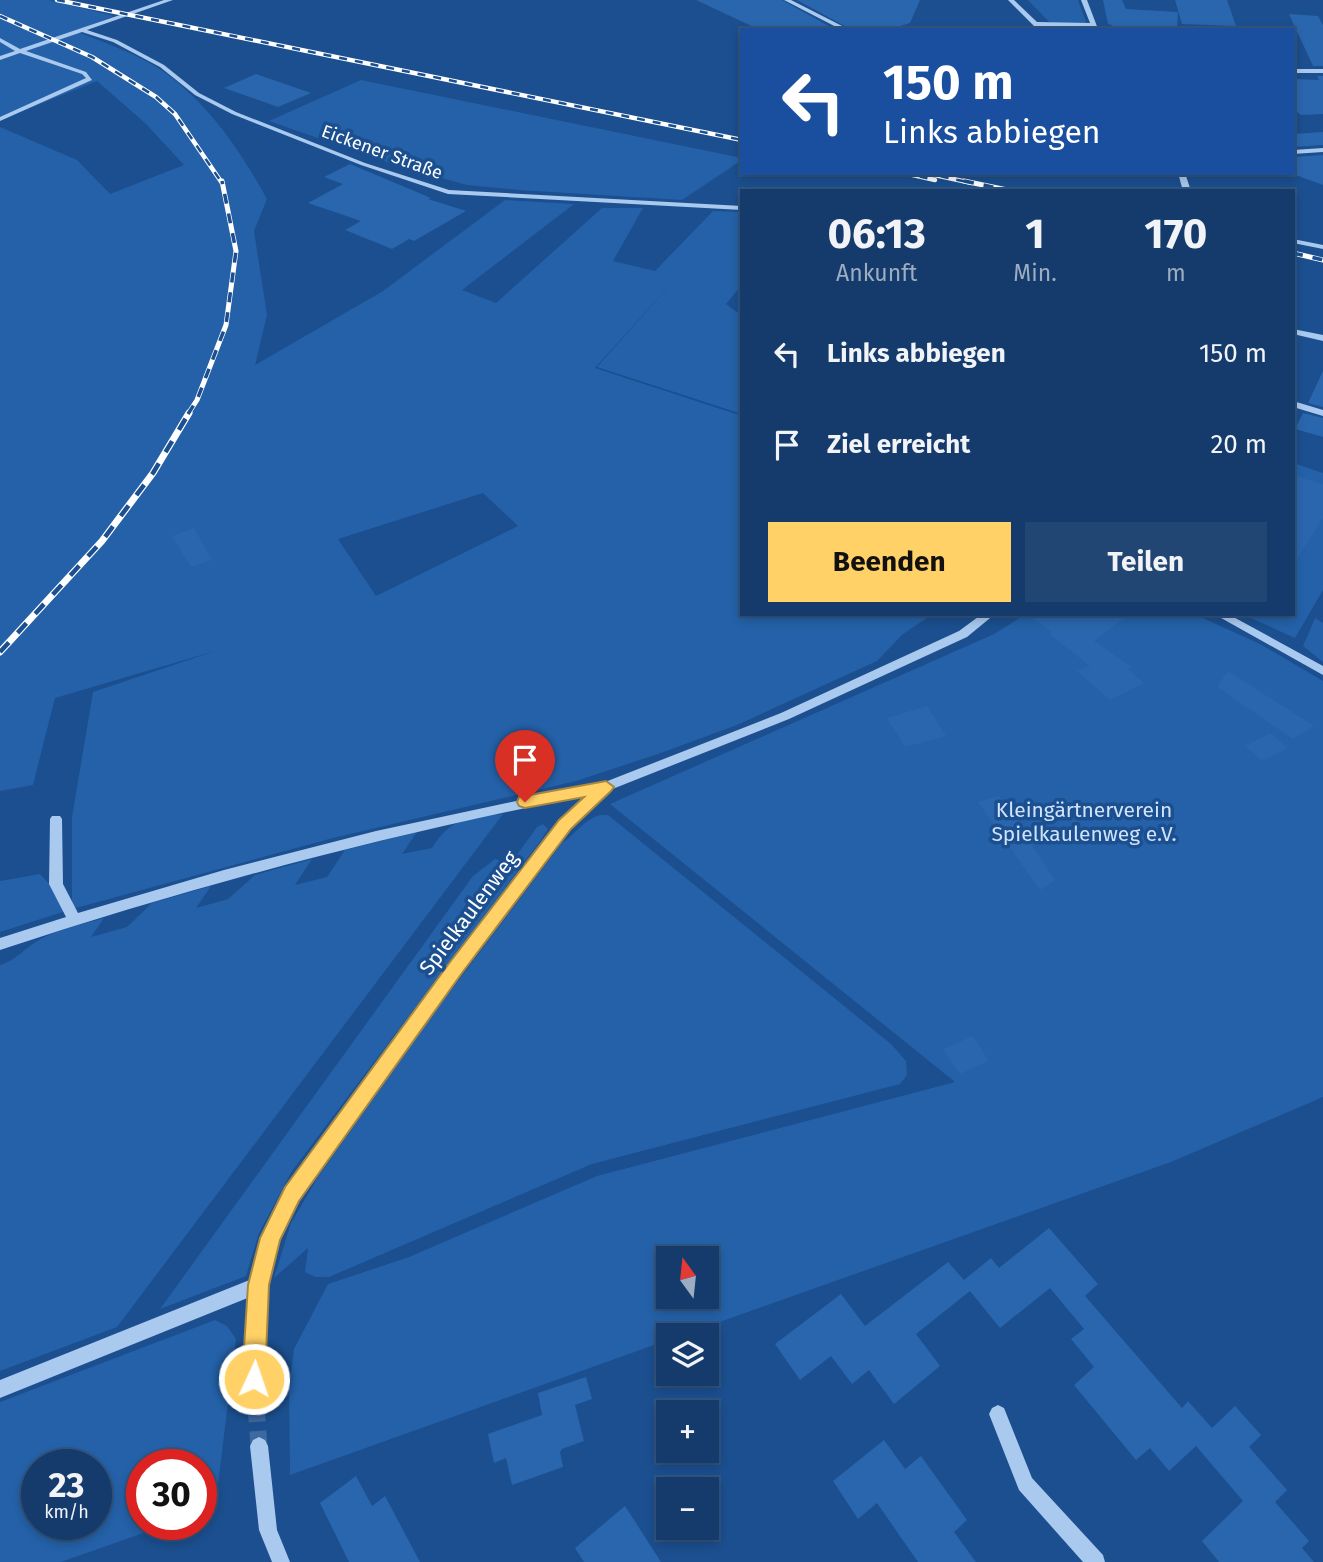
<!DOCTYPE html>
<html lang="de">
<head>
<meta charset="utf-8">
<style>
  body { margin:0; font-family:"Fira Sans",sans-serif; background:#214673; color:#f1f3f6; height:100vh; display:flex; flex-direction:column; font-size:26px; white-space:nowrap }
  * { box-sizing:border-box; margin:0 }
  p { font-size:23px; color:#9dadc1 }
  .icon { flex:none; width:38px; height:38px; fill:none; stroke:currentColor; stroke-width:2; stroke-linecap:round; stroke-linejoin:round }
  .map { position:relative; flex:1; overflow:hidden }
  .sheet { position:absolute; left:740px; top:189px; width:555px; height:427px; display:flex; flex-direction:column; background:#143b6b; border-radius:0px; box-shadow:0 4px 10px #0003,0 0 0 2px #33557e }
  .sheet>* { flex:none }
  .top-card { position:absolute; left:740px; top:28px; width:555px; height:147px; border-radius:0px; box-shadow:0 4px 10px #0003,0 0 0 2px #33557e; background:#1a4fa0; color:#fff; overflow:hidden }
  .needle { width:46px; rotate:345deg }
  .controls { position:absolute; left:656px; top:1246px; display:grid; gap:14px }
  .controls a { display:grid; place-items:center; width:63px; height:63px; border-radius:0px; background:#143b6b; box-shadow:0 4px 10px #0003,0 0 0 2px #33557e; font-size:35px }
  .speed { position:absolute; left:21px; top:1449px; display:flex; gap:14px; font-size:35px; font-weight:700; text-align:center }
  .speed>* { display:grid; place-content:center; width:91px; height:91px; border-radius:50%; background:#143b6b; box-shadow:0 4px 10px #0003,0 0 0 2px #33557e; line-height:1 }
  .speed small { font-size:18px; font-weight:400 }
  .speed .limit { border:10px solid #d22; background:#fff; color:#111 }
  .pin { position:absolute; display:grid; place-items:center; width:60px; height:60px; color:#fff; margin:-72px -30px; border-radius:50% 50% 50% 0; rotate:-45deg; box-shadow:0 0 7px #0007 }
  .pin .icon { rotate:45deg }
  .me { position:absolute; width:77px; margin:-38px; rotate:3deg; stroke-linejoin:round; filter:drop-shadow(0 0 5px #0008) }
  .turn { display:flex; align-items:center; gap:24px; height:147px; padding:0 28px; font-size:32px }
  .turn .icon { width:91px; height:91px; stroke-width:2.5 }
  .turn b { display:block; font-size:49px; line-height:60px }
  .eta { display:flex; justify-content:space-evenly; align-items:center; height:119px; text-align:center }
  .eta b { font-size:42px; font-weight:700; line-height:49px }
  .cta { display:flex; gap:14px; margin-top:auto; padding:14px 28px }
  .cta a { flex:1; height:80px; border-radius:0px; background:#ffd166; color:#111; font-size:28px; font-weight:700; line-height:80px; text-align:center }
  .cta a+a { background:#214673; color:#f1f3f6 }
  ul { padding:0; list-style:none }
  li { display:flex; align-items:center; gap:21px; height:91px; padding:0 28px }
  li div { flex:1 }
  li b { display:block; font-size:26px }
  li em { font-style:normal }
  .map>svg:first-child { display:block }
</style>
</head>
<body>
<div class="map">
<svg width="1323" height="1562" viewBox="0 0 1323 1562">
  <rect width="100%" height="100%" fill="#1b4f8f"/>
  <g fill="#2461a8" fill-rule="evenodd">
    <path d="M0,0H49L114,16L75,31C103,42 143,56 167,74C211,107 241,152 267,199L254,231L267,315L255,365L383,291L505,200L574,204L462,290L496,303L602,208H643L613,261L655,271L713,211L742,212V285L726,304L742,316V414L597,367L678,276L595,368L742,416V614H933L903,634L877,661L737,725L658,754L576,781L333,838L72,909L0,932V881L40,874L72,908V817L93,692L215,651L55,698L33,785L0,791V127L77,160L110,194L184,165L145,123L97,81L0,120ZM483,493L518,526L376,596L338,539Z"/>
    <path d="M1028,0H1078L1089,30H1057Z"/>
    <path d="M361,80L742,158V160L682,200L519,190L467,185L392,164L269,121Z"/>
    <path d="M1293,463L1323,473V590L1295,638L1242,614H1293Z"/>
    <path d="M1026,614H1194L1260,644L1323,681V1097L1171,1162L683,1335H668V1340L290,1475L289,1388L294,1349L328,1284L409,1257L597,1176L955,1082L610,804L994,634ZM668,1258H707V1297H668Z"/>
    <path d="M1315,618L1323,623V662L1303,646Z"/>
    <path d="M503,814L117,1327L0,1371V965C17,960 25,947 41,939C60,928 84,924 104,918L91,937L127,927L152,903L211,886L196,908L228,899L255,875L312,859L295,885L327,877L345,850L417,832L402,854L432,848C451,817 469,818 503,814Z"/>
    <path d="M600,815H608L891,1044L906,1061L907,1075L900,1084L592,1164L329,1277H315L305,1272L308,1248L274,1278L291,1223L318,1177L437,1009L562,843C576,834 583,820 600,815Z"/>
    <path d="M543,824L548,829L541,840L292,1171L259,1233L246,1276L160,1309L473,876L495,859L511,863L537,827Z"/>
    <path d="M215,1320L227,1326L236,1339L215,1508L201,1513V1465H142V1524H169L61,1562H0V1402ZM37,1465H96V1524H37Z"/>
  </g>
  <g fill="#2a66ad">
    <path d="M696,0H782L836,30H760Z"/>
    <path d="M797,0H920L910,23L888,30H852Z"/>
    <path d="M1103,0H1122L1126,9L1178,12L1177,30H1114L1112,25L1108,24Z"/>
    <path d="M1175,0H1227L1236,26L1182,24Z"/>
    <path d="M1289,14L1318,16L1323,25V66H1313Z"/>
    <path d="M256,74L311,93L278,107L224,88Z"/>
    <path d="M1317,76H1323V114L1301,115L1293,109V79L1319,80Z"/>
    <path d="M1323,132V145L1293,147V134Z"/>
    <path d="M1323,155V185L1293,174V157Z"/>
    <path d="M350,164L431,198L428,199L466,211L414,241L409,239L392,249L345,230L361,221L308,203L343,184L324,177Z"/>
    <path d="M1323,371V407L1308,403Z"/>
    <path d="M1303,413L1323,418V437L1295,429Z"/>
    <path d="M1293,475L1323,484V518L1293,565Z"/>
    <path d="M194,528L212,560L191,567L172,536Z"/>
    <path d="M1027,614H1129L1094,641L1132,667L1128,669L1144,683L1110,700L1077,671L1090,666L1049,634L1052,632Z"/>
    <path d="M1228,671L1314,726L1293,739L1217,687Z"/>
    <path d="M927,706L946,736L905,747L887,718Z"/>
    <path d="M1270,733L1288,748L1262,761L1245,746Z"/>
    <path d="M999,796L1055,880L1040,890L978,802Z"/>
    <path d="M973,1036L989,1061L960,1074L943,1049Z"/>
    <path d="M1049,1228L1098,1284L1085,1296L1182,1408L1188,1401L1212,1428L1235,1406L1261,1435L1249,1447L1287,1490L1275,1502L1309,1541L1302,1548L1314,1562H1219L1202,1541L1243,1501L1196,1446L1169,1471L1150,1448L1136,1460L1074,1385L1094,1367L1071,1339L1084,1329L1050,1288L1000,1328L970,1291L916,1334L940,1366L894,1404L869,1370L852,1384L831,1356L800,1380L775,1344L841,1294L865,1326L948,1262L964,1280L991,1258L999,1268Z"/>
    <path d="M586,1377L592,1399L575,1405L584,1441L562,1449L560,1452L563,1467L512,1485L506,1458L494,1463L488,1434L542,1415L538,1393Z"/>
    <path d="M884,1440L905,1469L921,1456L967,1520L954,1532L976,1562H918L877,1503L858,1519L833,1481Z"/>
    <path d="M356,1476L372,1506L385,1496L420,1562H349L320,1503Z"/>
    <path d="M625,1506L661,1562H584L575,1548Z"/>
  </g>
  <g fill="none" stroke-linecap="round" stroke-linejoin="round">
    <path stroke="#3d69a0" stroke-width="17" stroke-dasharray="17 9" stroke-linecap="butt" d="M254,1379L259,1446"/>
    <g fill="#a9c9ee" fill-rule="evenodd">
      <path d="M164,0H173L87,30L117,40L164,65L199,93L236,112L365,163L449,190L742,206V210L448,194L361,165L232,114L195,95L160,67L113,42L82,32L26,51L86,72L92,80L0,121V117L86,78L82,74L20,53L0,60V56L15,51L0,42V38L20,49Z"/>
      <path d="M784,0H791L850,30H842Z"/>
      <path d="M1008,0H1014L1037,22L1090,23L1081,0H1087L1098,29L1093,30L1091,27L1041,26L1044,29L1038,30Z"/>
      <rect x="1293" y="69" width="30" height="4"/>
      <path d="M1323,148V152L1293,154V150Z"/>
      <path d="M1178,173H1185L1191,191H1183Z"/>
      <path d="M1293,239L1323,245V249L1293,243Z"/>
      <path d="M1293,329L1323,335V341L1293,334Z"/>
      <path d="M1293,401L1323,410V416L1293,407Z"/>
      <path d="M982,614H995L967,637L789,719L610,790L569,829L309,1180C297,1199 285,1218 278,1238C263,1283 264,1332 263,1379L260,1385L254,1388L248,1385L245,1379L250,1297L0,1398V1380L252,1279C258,1238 276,1205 297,1170L561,821L590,795C389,834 194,886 0,950V938L66,917L49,884L50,819L52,816H60L62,819L63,884L78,913L224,870L376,831L605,782L781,713L959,631Z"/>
      <path d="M1214,614H1228L1323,666V675Z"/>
      <path d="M998,1405L1004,1408L1032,1478L1103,1555L1105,1562H1083L1019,1490L989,1414L992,1408Z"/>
      <path d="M259,1437L265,1440L268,1446L277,1530L290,1562H272L259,1530L250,1446L253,1440Z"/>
    </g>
    <g stroke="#fff" stroke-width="4.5">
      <g id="rail-far2">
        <path d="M57,0L742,140"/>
        <path d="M0,16L92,57L156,97L175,114L222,183"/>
        <path d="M904,173L935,180"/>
        <path d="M925,173L972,183"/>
      </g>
    </g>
    <g stroke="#fff" stroke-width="5">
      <g id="rail-far1">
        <path d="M964,181L1012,191"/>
        <path d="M1293,253L1323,260"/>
        <path d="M188,414L197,400L226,325L236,251L222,181"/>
      </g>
    </g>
    <g stroke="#fff" stroke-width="7">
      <path id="rail" d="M0,652L102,541L153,473L189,413"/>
    </g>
    <use href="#rail-far2" stroke="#1b4f8f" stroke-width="2.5" stroke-dasharray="8" stroke-linecap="butt"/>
    <use href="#rail-far1" stroke="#1b4f8f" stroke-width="3.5" stroke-dasharray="10" stroke-linecap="butt"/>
    <use href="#rail" stroke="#1b4f8f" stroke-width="4.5" stroke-dasharray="13" stroke-linecap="butt"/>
  </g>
  <path fill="#ffd166" stroke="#a68842" stroke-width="2" d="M606,781L614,787L611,791L571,829L555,850L462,973L299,1201L280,1240L269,1285L265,1379L262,1387L254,1390L246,1387L242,1379L248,1285L260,1238L285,1187L450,962L559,820L584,797L525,808L519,806L517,802L519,797Z"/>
  <g text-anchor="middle" stroke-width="7" stroke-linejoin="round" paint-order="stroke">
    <g font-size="18" fill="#fff" stroke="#1b4f8f">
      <text transform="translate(382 152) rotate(20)" y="6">Eickener Straße</text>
    </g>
    <g font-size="21" fill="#cfe3fa" stroke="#1b4f8f">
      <text x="1084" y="817">Kleingärtnerverein<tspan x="1084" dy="24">Spielkaulenweg e.V.</tspan></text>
    </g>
    <g font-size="21" fill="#fff" stroke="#1b4f8f">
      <text transform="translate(469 913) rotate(-53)" y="7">Spielkaulenweg</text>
    </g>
  </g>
</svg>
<div class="controls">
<a><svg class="needle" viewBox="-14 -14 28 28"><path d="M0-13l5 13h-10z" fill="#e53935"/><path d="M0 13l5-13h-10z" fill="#9dadc1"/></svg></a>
<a><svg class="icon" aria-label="layers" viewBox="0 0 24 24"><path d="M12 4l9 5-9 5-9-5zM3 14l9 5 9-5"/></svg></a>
<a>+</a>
<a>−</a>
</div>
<div class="speed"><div>23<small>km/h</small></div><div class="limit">30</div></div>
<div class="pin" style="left:525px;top:802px;background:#d93025"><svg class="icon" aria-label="arrive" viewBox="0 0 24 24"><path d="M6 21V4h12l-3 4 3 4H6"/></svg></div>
<svg class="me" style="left:254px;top:1379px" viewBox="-20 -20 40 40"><circle r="17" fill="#ffd166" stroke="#fff" stroke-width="3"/><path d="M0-11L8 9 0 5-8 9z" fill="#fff"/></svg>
<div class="top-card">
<div class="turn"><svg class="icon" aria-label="left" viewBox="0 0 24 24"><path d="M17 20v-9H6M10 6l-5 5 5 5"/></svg><div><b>150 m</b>Links abbiegen</div></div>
</div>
<section class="sheet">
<div class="eta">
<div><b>06:13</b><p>Ankunft</p></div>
<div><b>1</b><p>Min.</p></div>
<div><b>170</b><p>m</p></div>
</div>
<ul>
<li><svg class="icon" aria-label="left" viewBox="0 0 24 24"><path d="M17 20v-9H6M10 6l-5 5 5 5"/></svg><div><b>Links abbiegen</b></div><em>150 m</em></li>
<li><svg class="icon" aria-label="arrive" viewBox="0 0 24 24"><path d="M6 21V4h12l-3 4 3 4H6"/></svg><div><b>Ziel erreicht</b></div><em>20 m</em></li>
</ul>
<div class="cta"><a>Beenden</a><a>Teilen</a></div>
</section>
</div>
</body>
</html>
